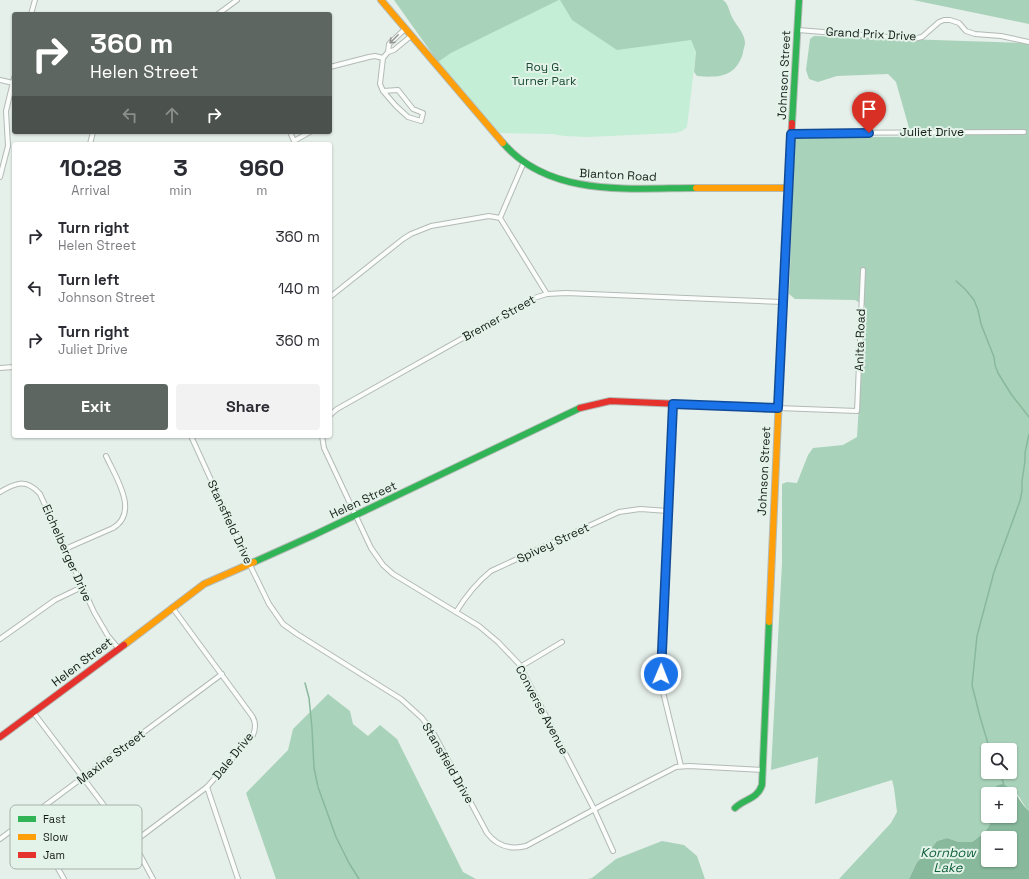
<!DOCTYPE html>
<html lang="en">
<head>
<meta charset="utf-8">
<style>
  body { margin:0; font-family:"Space Grotesk",sans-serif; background:#f2f2f3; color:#2b2b33; height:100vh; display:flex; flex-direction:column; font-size:15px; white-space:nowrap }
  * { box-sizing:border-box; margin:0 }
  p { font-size:13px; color:#7c7c81 }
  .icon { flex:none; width:22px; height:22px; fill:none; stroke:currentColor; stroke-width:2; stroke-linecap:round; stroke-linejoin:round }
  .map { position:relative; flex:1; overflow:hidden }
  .drawer { position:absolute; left:12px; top:142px; width:320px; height:296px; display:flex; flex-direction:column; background:#fff; border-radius:4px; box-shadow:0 1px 3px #0004 }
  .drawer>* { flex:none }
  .banner { position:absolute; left:12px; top:12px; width:320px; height:122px; border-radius:4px; box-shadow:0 1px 3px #0004; background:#5e6661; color:#fff; overflow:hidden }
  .fabs { position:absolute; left:981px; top:743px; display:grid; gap:8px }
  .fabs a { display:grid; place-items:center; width:36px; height:36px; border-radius:4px; background:#fff; box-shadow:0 1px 3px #0004; font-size:20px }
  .pin { position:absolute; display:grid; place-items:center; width:34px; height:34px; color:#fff; margin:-41px -17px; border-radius:50% 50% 50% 0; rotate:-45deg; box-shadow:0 0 4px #0007 }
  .pin .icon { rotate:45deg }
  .me { position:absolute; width:44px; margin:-22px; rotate:1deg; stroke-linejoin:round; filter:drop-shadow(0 0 3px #0008) }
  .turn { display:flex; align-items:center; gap:14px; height:84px; padding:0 12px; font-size:18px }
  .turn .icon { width:52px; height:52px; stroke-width:2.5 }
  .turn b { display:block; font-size:28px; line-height:34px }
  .lanes { display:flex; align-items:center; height:38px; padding:0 12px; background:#0003; justify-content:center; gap:20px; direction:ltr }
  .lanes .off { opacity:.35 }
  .eta { display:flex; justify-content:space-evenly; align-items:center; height:68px; text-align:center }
  .eta b { font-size:24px; font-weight:700; line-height:28px }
  .action { display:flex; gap:8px; margin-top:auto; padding:8px 12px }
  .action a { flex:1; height:46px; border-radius:4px; background:#5e6661; color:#fff; font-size:16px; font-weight:700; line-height:46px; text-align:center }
  .action a+a { background:#f2f2f3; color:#2b2b33 }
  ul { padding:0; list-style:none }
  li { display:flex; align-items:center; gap:12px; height:52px; padding:0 12px }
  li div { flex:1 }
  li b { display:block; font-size:15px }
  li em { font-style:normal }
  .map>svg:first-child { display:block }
</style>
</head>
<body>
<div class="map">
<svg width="1029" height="879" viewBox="0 0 1029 879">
  <rect width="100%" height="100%" fill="#e6f0ea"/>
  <path fill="#c4eed5" d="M559,0H560L572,20L672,41L691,40L696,52L687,127L682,131L676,133L587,137L564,136L552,134L500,133L438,62L451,53Z"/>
  <g fill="#a9d2ba" fill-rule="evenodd">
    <path d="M394,0H559L451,53L438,62Z"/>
    <path d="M560,0H723C729,4 729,12 733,19C737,26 745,34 745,43C745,46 743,50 743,53C736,77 719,78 697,76L694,72L696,52L691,40L617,50L572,20Z"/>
    <path d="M913,0H1029V24Z"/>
    <path d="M814,36L1029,43V811C1022,805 1018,790 1009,788C1005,787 1000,787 996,786L992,794H988V816H990V824L984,833L972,842H959L947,838L937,841L929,851L917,862L909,879H839L891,823L897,812L894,788L892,780L815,804L818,757L771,770L782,563V484L787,482L797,483L808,455L813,448L843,445L857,437L865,306L855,300L795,299L789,294L795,137H899L909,128L896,82L888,74L837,76L818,82L809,79L806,70L810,39ZM988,750H1010V772H988Z"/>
    <path d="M328,694L350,711L353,724L368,736L380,725L397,739L463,872L476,879H276L246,793L288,750L293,729Z"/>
    <path d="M662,841L684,845L697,856L705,879H588L592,878L616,859Z"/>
  </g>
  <path fill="#88b99c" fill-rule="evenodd" d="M1002,784C1018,790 1018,802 1029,811V879H909L917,862L929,851L937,841L947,838L959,842H972L984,833L990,824V816H1010V794H992L996,786ZM988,838H1010V860H988Z"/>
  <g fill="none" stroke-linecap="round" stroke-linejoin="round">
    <g stroke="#88b99c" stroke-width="1.5">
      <path d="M956,281L965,289L974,300L978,310L981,324L994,357L995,365L998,373L1011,394L1029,417"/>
      <path d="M305,683L309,698L312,728L314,768L318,787L336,837L349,863L359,879"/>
      <path d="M990,750L980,717L972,685L977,636L994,572L1020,501L1022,491V481L1025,461V453L1029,434"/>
      <path d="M1000,772L1004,785"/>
    </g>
    <g stroke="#b3bab5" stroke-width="6">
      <g id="street">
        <path d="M31,14L35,0"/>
        <path d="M218,14L237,0"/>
        <path d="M798,30L913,39L922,37L939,22L944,20H950L959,23L966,31L975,34L1001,36L1029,42"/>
        <path d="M388,52L389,44L405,29"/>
        <path d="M330,67L369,57L375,56L383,58"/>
        <path d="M0,80L13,83"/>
        <path d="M383,91L398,90L413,109L423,113L421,121L408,117L396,106L383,91L380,84L383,58L388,52L394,50L411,36"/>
        <path d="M290,132L294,141L310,132"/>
        <path d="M791,133L1024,132"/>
        <path d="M90,144L93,132"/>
        <path d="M524,162L500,218L547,294"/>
        <path d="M0,177L8,146L6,111L14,78"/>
        <path d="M330,297L403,239L411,234L431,226L489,216L500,218"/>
        <path d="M0,368L14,367"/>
        <path d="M673,403L661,674L663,692L681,766"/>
        <path d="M778,408L857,411L863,270"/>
        <path d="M330,415L337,409L534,298L547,294L566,293L783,302"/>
        <path d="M191,436L249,563L269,604L283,624L297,634L401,699L422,718L434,734L487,833C497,846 510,850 526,846L606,803L676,767L689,766L763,770"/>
        <path d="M322,436L324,448L371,548L383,565L393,574L479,626L498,642L519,664L594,809L613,851"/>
        <path d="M0,492C15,483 26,478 40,494L94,612L108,636L119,649"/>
        <path d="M65,549L113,528C140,512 115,476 106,456"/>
        <path d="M456,612C466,596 476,583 491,571L619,512L640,509L668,511"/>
        <path d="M0,639L55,600L82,587"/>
        <path d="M520,667L562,642"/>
        <path d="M33,712L109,812L139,853L153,879"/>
        <path d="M207,787L238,879"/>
        <path d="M24,822L56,865L64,879"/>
        <path d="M0,839L222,674"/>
        <path d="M131,844L207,787L253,735C256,728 256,722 252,716L172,607"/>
      </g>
    </g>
    <g stroke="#b3bab5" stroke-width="8">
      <g id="fast">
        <path d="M792,123L799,0"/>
        <path d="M503,143C550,198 631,188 696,188"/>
        <path d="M254,562L314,535L580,408"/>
        <path d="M735,808C745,798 757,800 762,785L769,622"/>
      </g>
    </g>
    <g stroke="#b3bab5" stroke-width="8">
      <g id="slow">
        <path d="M381,0L503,143"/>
        <path d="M696,188H788"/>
        <path d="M769,622L780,374"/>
        <path d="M124,645L204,584L254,562"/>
      </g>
    </g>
    <g stroke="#b3bab5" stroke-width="8">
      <g id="jam">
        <path d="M780,374L792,123"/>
        <path d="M580,408L610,401L778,408"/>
        <path d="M0,737L124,645"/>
      </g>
    </g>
    <use href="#street" stroke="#fbfdfc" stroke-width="4"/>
    <use href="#fast" stroke="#30b455" stroke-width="6"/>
    <use href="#slow" stroke="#ff9f0a" stroke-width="6"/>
    <use href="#jam" stroke="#e5322d" stroke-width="6"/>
  </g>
  <defs><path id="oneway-shaft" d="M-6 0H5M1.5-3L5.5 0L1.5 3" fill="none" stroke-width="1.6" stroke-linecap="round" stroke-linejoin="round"/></defs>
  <use stroke="#949795" href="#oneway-shaft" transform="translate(394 39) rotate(135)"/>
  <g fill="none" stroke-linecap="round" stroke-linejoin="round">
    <g stroke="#114b97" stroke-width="10">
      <path id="route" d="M661,674L673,404L778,408L791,134L869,133"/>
    </g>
    <use href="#route" stroke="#1a73e8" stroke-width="7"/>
  </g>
  <g text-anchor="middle" stroke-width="4" stroke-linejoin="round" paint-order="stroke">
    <g font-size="12" fill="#151b17" stroke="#e3f3e9">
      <text transform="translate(871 34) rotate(3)" y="4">Grand Prix Drive</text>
      <text transform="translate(784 75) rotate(-87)" y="4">Johnson Street</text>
      <text x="932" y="136">Juliet Drive</text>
      <text transform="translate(618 175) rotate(3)" y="4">Blanton Road</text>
      <text transform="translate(499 318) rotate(-29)" y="4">Bremer Street</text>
      <text transform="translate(860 340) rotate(-88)" y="4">Anita Road</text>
      <text transform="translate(764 471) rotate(-87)" y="4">Johnson Street</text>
      <text transform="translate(363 500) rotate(-25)" y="4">Helen Street</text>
      <text transform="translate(230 522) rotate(65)" y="4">Stansfield Drive</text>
      <text transform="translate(553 543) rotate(-25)" y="4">Spivey Street</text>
      <text transform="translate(67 553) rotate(66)" y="4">Eichelberger Drive</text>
      <text transform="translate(82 662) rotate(-37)" y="4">Helen Street</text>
      <text transform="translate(542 710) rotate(62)" y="4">Converse Avenue</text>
      <text transform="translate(233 756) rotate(-51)" y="4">Dale Drive</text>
      <text transform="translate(111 757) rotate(-37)" y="4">Maxine Street</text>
      <text transform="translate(448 763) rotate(60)" y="4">Stansfield Drive</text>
    </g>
    <g font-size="12" fill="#1a4d32" stroke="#e3f3e9">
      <text x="544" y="71">Roy G.<tspan x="544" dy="14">Turner Park</tspan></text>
    </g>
    <g font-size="13" font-style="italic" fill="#0f5f3a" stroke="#e3f3e9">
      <text x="948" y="857">Kornbow<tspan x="948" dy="15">Lake</tspan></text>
    </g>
  </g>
  <rect x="10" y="805" width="132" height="64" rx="6" fill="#e3f3e9" stroke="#a5b2aa" stroke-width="1"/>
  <rect x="18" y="816" width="18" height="6" fill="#30b455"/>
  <rect x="18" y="834" width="18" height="6" fill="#ff9f0a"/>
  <rect x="18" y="852" width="18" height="6" fill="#e5322d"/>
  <g font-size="11" fill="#151b17">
    <text x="43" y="823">Fast</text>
    <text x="43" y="841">Slow</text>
    <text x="43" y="859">Jam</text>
  </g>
</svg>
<div class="fabs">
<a><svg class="icon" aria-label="search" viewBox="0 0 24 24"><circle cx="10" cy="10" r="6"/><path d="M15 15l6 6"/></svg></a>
<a>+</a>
<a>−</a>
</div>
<div class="pin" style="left:869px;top:133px;background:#d93025"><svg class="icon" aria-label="arrive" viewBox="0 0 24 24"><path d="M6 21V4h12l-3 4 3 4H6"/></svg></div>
<svg class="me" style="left:661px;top:674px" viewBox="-20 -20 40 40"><circle r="17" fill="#1a73e8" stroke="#fff" stroke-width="3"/><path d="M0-11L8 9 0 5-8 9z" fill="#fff"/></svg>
<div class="banner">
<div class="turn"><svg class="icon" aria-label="right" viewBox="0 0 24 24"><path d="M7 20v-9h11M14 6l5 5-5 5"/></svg><div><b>360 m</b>Helen Street</div></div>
<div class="lanes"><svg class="icon off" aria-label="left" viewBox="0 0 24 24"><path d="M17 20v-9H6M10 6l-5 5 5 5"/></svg><svg class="icon off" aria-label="ahead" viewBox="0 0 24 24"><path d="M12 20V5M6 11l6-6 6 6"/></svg><svg class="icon" aria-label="right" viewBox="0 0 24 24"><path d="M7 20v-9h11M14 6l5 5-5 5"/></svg></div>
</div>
<section class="drawer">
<div class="eta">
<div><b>10:28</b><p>Arrival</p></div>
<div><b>3</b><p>min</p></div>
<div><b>960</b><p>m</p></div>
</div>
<ul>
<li><svg class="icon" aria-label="right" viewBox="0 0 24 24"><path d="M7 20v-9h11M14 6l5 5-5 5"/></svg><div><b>Turn right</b><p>Helen Street</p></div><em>360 m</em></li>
<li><svg class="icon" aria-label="left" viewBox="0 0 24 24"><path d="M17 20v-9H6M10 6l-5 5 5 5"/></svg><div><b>Turn left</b><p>Johnson Street</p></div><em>140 m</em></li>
<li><svg class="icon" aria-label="right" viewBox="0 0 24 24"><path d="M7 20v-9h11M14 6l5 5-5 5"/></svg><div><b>Turn right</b><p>Juliet Drive</p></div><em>360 m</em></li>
</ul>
<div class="action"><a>Exit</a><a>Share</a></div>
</section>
</div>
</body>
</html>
